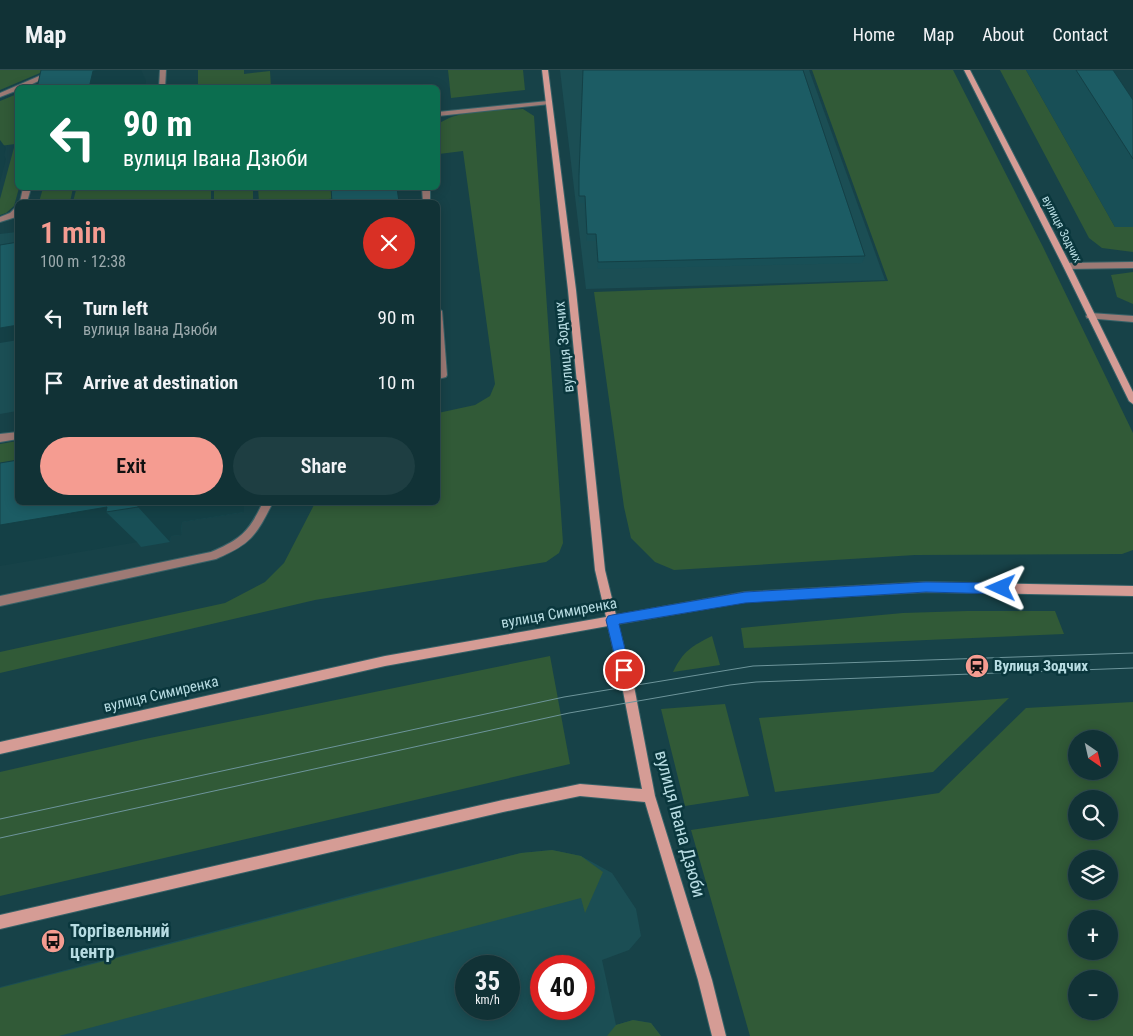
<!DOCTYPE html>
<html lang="en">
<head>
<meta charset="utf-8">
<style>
  body { margin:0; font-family:"Roboto Condensed",sans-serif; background:#1e3e42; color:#f1f3f6; height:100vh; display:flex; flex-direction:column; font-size:19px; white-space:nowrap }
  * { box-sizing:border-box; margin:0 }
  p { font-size:16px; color:#9caaad }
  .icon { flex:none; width:28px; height:28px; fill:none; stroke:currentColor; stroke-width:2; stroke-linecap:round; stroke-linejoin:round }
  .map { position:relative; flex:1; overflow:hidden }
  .side { position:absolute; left:15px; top:130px; width:425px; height:305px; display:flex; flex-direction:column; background:#113236; border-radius:8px; box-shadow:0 2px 12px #0003,0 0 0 1px #304d51 }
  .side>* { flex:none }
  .banner { position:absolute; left:15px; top:15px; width:425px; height:105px; border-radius:8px; box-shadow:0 2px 12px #0003,0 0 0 1px #304d51; background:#0b6e4f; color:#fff; overflow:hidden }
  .needle { width:32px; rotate:146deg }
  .fabs { position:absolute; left:1068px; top:660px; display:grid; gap:10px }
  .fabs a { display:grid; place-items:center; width:50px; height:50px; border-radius:50%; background:#113236; box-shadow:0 2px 12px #0003,0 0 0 1px #304d51; font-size:25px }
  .speed { position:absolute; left:455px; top:885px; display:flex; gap:10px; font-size:25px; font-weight:700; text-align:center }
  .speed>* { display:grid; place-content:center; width:65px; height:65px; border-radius:50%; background:#113236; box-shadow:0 2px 12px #0003,0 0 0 1px #304d51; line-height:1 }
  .speed small { font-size:12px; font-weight:400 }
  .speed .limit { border:8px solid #d22; background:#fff; color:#111 }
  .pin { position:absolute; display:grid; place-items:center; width:42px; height:42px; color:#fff; margin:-21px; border:2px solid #fff; border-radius:50%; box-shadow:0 1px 5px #0007 }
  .me { position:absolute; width:55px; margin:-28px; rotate:271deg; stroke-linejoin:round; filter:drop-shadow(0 0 4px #0008) }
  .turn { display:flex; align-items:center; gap:18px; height:105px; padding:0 25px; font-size:22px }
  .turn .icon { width:65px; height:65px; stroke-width:2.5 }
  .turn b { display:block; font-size:35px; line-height:42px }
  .round { display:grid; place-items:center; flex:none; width:52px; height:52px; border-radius:26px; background:#1e3e42 }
  .headline { display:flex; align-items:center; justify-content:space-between; height:85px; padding:0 25px }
  h1 { font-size:30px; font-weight:600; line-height:38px; color:#f59c91 }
  .cta { display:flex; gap:10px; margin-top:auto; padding:10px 25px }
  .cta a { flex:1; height:58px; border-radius:30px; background:#f59c91; color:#111; font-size:20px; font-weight:600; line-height:58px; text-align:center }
  .cta a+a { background:#1e3e42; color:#f1f3f6 }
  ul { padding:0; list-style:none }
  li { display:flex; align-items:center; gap:15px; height:65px; padding:0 25px }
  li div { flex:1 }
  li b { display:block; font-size:19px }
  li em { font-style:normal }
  header { display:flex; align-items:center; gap:30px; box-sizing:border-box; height:70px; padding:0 25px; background:#113236; border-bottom:1px solid #304d51 }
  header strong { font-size:24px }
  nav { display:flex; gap:28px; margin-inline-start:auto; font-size:18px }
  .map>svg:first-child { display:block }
</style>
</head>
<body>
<header>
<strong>Map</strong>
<nav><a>Home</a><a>Map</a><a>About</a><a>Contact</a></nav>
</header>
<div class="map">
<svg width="1133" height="966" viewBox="0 0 1133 966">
  <rect width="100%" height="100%" fill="#174248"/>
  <g fill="#1b4e54" fill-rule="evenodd">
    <path d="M560,0H809L885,210L586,219Z"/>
    <path d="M17,162V341L0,344V164Z"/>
    <path d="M552,780L581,786L612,803L636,839L641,866L629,880L602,890L616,955L633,950L651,953L661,966H0V917L365,822L521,783ZM466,896H509V939H466ZM541,896H584V939H541Z"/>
  </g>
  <g fill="#315a37" fill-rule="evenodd">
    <path d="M0,0H47L0,20Z"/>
    <path d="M198,0H244V4L270,1L271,17H198Z"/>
    <path d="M448,0H523L525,20L451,28Z"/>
    <path d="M812,0H953L1043,177L1133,363V480L1122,484L915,485L674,500L655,492L631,468L624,437L594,222L888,211Z"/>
    <path d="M1000,0H1026L1115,157H1133V182L1102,178L1089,168Z"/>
    <path d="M17,24L19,118L14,136L6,143L0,145V129L15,74L0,76V31Z"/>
    <path d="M523,39L534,46L563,473L559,483L546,492L315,530L0,603V582L225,533L265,512L284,493L315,433L438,432V343L475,335L490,326L495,314L463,81L439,84L438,54C461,38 496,41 523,39Z"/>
    <path d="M43,118H73L70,132H39Z"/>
    <path d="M91,118H211V132H73L76,120Z"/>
    <rect x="214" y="118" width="39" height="14"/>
    <path d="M258,118H335L336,128L329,129V132H259Z"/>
    <path d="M1133,202V234L1117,227L1111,205Z"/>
    <path d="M17,371L18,432L0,442V374Z"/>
    <path d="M967,541H1055L1064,564L744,578L741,558L903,543Z"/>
    <path d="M712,566L720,595L673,602C683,581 692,576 712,566Z"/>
    <path d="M550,586L570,694L0,826V702L145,669Z"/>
    <path d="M1009,628L933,702L775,722L759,648Z"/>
    <path d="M1133,632V966H750L691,760L939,723L1026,638ZM1076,669H1109V701H1076ZM1076,729H1109V761H1076ZM1076,789H1109V821H1076ZM1076,849H1109V881H1076ZM1076,909H1109V941H1076Z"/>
    <path d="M725,634L749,726L685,736L661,639Z"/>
    <path d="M552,780L581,786L603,802L585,843L581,828L59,966H0V918L521,783Z"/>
    <path d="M633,950L651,953L661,966H607L616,955Z"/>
  </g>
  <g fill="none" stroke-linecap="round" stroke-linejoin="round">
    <g stroke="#376167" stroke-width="2">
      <g id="lane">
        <path d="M53,0H61L24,18H18V20L0,27V23Z"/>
        <path d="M160,0H166L165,18H159Z"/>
        <path d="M548,31L550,32V34L438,46V42Z"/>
        <path d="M23,118H31L27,132H20Z"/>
        <path d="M422,118H430V132H423Z"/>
        <path d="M15,138H18V145L16,147L0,152V147L10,143Z"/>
        <path d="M1133,192V198L1067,199L1063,196L1067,193Z"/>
        <path d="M438,238L442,241L447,305L446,307L438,309Z"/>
        <path d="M1090,243L1133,246V252L1087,248L1086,246Z"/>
        <path d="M18,362V369L0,372V364Z"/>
        <path d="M263,432H273C256,466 251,474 216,489L0,536V526L211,482C241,469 249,462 263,432Z"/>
      </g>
    </g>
    <g stroke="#376167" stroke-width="2">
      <g id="secondary">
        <path d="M542,0H548L576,220L605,500L616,545L745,522L926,512L1133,516V526L926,522L745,532L618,554L634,616L655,726L712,910L726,966H712L698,910L645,732L580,726L503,742L0,859V845L503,730L580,714L642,719L622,616L608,556L385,596L0,684V672L385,586L606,547L595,500L568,220Z"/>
        <path d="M964,0H970L1071,196L1133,322V334L1129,331L1063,196Z"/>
      </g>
    </g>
    <use href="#lane" fill="#9d7a75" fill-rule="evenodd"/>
    <use href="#secondary" fill="#d59c95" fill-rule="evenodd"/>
    <g stroke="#6d959b" stroke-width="1">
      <path d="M0,749L564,627L753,596L1133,583"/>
      <path d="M0,768L569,643L730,615L756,612L1133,598"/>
    </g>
  </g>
  <g fill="#184f56">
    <path d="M583,0L865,186L862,193L598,199L596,171H587L584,133H579L578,112Z"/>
    <path d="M1026,0H1113L1133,30V157H1115Z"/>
    <path d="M18,432L244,442L182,452L181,465L171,466L170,472L141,477L137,472Z"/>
  </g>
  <g fill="#144046">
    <path d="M101,0H141L146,11L145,18H89L93,1Z"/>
    <path d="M0,70L6,78L4,85L6,89L0,112Z"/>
    <path d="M18,255V270L0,273V258Z"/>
    <path d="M138,432H244V442L182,452L181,465L171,466L170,472L138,437Z"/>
    <path d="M107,437L106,442L137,472L0,496V455Z"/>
  </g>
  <g fill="#1c5c64" stroke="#144046">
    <path d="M41,0H101L93,1L89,18H37Z"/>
    <path d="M583,0H803L865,186L598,192L596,164H587L585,126H579V105Z"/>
    <path d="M1076,0H1113L1133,30V89Z"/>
    <path d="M331,118H397L399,132H332Z"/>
    <path d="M18,172V255L0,258V175Z"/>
    <path d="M18,390V432H138V437L106,442L107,437L0,455V393Z"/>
  </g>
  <path fill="#1a73e8" stroke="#114b97" d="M926,512L1001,513L1005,515L1007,518L1005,522L1001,524L926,522L745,533L619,554L630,600L628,604L624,606L619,604L618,600L606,550L608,546L612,545L745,522Z"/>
  <defs>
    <g id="station-disc" transform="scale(1.25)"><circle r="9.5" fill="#f59c91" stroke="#0a373d"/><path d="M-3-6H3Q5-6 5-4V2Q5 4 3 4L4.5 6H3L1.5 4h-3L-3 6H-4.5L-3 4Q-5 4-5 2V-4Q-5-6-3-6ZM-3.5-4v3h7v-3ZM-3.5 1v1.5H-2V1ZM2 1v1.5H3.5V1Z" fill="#111"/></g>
    <g id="bus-disc" transform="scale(1.25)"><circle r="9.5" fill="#f59c91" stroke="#0a373d"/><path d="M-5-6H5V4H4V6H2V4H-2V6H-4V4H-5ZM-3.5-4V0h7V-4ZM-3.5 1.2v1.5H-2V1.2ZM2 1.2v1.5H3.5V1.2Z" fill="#111"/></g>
  </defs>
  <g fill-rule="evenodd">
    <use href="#station-disc" x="977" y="596"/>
    <use href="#bus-disc" x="53" y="871"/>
  </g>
  <g text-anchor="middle" stroke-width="5" stroke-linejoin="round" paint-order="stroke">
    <g font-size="12" fill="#b7dce2" stroke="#0a373d">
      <text transform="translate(1062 159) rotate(63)" y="4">вулиця Зодчих</text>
    </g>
    <g font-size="15" fill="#b7dce2" stroke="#0a373d">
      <text transform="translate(564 277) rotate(-96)" y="5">вулиця Зодчих</text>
      <text transform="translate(559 543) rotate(-10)" y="5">вулиця Симиренка</text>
      <text transform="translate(161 624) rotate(-13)" y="5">вулиця Симиренка</text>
    </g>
    <g font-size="15" font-weight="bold" fill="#b7dce2" stroke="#0a373d" text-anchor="start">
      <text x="994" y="601">Вулиця Зодчих</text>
    </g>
    <g font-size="18" fill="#b7dce2" stroke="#0a373d">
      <text transform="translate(680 754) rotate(75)" y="6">вулиця Івана Дзюби</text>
    </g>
    <g font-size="18" font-weight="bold" fill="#b7dce2" stroke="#0a373d" text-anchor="start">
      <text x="70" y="867">Торгівельний<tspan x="70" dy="21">центр</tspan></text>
    </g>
  </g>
</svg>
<div class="fabs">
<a><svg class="needle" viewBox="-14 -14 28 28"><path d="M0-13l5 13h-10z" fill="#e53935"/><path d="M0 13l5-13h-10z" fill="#9caaad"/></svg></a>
<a><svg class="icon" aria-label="search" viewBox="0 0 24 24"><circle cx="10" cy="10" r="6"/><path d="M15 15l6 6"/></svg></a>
<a><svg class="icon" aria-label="layers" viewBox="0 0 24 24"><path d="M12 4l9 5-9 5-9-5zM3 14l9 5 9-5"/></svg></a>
<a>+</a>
<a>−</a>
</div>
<div class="speed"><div>35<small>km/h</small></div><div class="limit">40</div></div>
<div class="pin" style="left:624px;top:600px;background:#d93025"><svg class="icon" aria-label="arrive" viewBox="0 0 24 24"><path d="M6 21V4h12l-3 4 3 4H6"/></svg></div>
<svg class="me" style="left:1001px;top:518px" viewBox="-20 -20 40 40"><path d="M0-17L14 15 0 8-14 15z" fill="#1a73e8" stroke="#fff" stroke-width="4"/></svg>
<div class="banner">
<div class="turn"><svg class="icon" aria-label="left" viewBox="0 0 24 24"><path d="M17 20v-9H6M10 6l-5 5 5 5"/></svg><div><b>90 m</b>вулиця Івана Дзюби</div></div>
</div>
<section class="side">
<div class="headline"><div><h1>1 min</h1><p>100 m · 12:38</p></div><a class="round" style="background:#d93025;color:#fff"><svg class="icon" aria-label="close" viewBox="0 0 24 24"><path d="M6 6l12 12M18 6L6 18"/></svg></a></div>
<ul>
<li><svg class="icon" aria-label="left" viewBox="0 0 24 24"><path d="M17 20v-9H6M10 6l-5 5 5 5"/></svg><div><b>Turn left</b><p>вулиця Івана Дзюби</p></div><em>90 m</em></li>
<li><svg class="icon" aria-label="arrive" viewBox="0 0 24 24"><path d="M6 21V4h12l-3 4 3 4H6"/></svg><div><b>Arrive at destination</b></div><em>10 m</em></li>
</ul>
<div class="cta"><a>Exit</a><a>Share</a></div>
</section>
</div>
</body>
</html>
